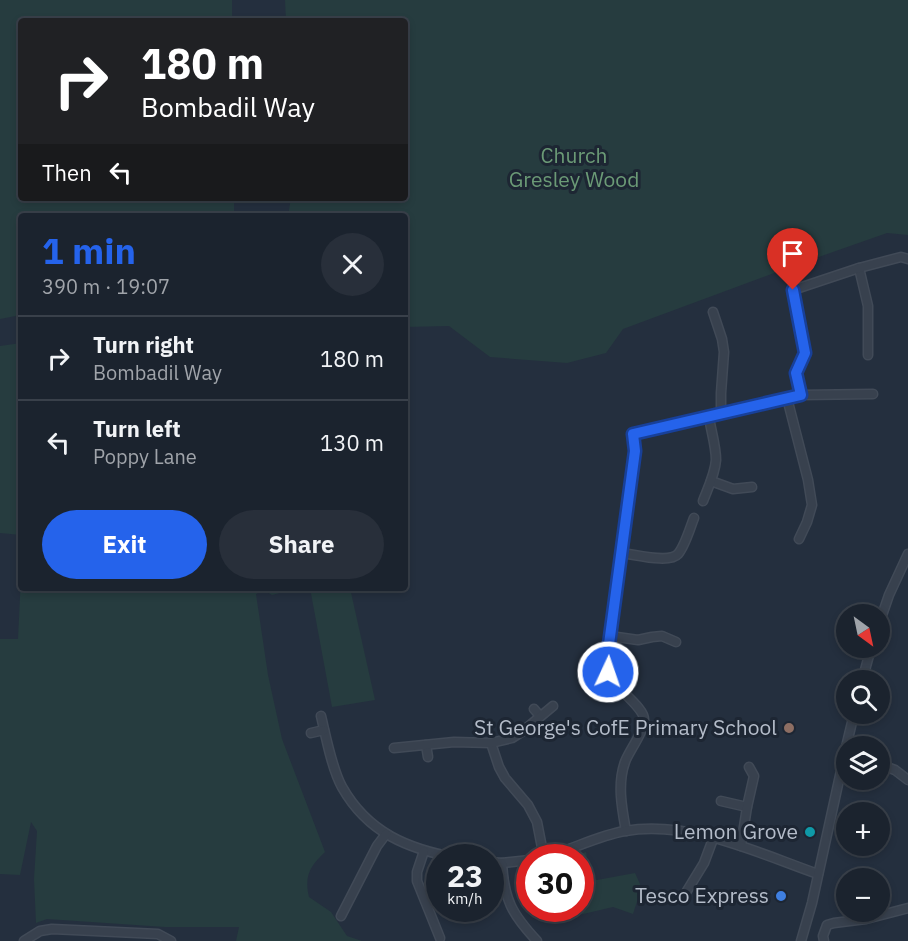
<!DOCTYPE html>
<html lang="en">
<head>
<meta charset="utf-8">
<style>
  body { margin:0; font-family:"IBM Plex Sans",sans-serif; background:#282f3a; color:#f1f3f6; height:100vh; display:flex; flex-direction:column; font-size:22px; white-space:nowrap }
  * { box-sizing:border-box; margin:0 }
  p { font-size:20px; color:#a0a4aa }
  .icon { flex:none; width:33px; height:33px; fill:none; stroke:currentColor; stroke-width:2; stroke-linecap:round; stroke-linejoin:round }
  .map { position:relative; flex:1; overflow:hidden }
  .side { position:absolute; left:18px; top:213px; width:390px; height:378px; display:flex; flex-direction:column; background:#1b232e; border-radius:6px; box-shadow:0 3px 9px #0003,0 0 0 2px #39404a }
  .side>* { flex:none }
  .hud { position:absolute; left:18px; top:18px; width:390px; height:183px; border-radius:6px; box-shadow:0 3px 9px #0003,0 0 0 2px #39404a; background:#202124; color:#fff; overflow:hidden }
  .needle { width:39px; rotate:147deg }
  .tools { position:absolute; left:836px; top:604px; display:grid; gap:12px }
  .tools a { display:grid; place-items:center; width:54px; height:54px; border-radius:50%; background:#1b232e; box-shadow:0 3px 9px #0003,0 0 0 2px #39404a; font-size:30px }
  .speed { position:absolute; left:426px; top:844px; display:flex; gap:12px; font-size:30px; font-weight:700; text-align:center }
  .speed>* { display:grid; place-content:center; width:78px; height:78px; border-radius:50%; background:#1b232e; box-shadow:0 3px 9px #0003,0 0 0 2px #39404a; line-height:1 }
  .speed small { font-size:15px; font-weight:400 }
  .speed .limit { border:9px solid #d22; background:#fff; color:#111 }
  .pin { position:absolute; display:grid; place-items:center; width:51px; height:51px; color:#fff; margin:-62px -26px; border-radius:50% 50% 50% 0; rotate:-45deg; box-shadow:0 0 6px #0007 }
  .pin .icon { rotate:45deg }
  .me { position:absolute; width:66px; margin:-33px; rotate:3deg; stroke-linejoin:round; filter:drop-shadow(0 0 4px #0008) }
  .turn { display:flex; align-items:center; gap:21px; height:126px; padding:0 24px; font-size:27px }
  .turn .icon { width:78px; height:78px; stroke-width:2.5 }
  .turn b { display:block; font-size:42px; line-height:51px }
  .then { display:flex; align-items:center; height:57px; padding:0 24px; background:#0003; gap:12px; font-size:22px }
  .round { display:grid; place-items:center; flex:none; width:63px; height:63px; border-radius:32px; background:#282f3a }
  .overview { display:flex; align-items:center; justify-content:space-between; height:102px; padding:0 24px }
  h1 { font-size:36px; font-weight:700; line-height:45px; color:#2563eb }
  .action { display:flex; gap:12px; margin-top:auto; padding:12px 24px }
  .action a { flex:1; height:69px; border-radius:36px; background:#2563eb; color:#fff; font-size:24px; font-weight:700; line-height:69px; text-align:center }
  .action a+a { background:#282f3a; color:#f1f3f6 }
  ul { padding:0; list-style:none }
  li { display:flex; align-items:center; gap:18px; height:84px; padding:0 24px; border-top:2px solid #39404a }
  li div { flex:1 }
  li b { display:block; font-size:22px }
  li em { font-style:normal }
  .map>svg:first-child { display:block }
</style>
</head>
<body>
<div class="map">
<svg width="908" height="941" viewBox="0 0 908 941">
  <rect width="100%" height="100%" fill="#242f3e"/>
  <g fill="#263c3f">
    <path d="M0,0H232V21H21V198H234V216H21V315L0,319Z"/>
    <path d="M285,0H908V235L887,233L796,265L623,329L606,353L567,363L490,357L449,326L405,327V216H288L291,198H405V21H286Z"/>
    <path d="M21,343V535L0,533V346Z"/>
    <path d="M21,576V588H299L272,595L264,590L256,594L268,675L282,739L325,852C310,866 304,876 309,897L331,912L347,936L362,941H236L239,927H165L47,919L36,923L34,879L37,831L31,822L20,875L0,874V639H18Z"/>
    <path d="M310,588H350L375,700L332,707Z"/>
    <path d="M586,852C588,861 588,876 597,880L635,873L640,884L641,889L633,914L613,907L583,914L576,913L565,909H580V858H571Z"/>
  </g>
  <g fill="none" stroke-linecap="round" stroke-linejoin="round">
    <g stroke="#414a57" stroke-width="11">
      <g id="minor">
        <path d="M859,268L868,306V355"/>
        <path d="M713,312L722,339L724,352L721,393V414"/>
        <path d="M801,395L796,373L805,353L793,290L859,268L901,257L908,259"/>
        <path d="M787,398L808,480L812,505L807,522L799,539"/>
        <path d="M711,481L733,489L752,487"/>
        <path d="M703,501C708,488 715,474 716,460C716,446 711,431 709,417"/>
        <path d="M621,553C634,554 669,564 678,554C685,546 690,528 694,518"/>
        <path d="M879,624L889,595L908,554"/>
        <path d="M610,636L638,640L652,637L662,636L676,642"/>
        <path d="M862,681L871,648"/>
        <path d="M534,709L540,716"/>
        <path d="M321,716C326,737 332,769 342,787C368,833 408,849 457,858"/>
        <path d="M311,733L324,730"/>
        <path d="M491,743L499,767L505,778L528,805L537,822L544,858"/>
        <path d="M426,745L428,757"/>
        <path d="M846,747L854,714"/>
        <path d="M394,748L454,742L491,743L512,738L523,731L553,706"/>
        <path d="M879,764L895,770L908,780"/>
        <path d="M721,801L747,807"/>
        <path d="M626,831C622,809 617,784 625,762C629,751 644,732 644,720C645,707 614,688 608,673C606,669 607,663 607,659L635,451L633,434L801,395L873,394"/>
        <path d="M741,846L747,807L754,776L749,767"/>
        <path d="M424,851L417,872V881L440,938"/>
        <path d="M541,858C570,851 596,836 625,831C690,820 758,853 818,874"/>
        <path d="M490,862L502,863L530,860"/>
        <path d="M502,863C504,900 512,914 537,941"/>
        <path d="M682,899L704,863L713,839"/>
        <path d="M341,916L377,846L386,834"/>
        <path d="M24,941L40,931L52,929L158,934L171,941"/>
        <path d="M801,941L812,903L846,748"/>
        <path d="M824,941L823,936L827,925L834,923L866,919L908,908"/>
      </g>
    </g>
    <use href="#minor" stroke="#38414e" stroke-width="8"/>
  </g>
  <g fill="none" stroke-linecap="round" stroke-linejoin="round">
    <g stroke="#184099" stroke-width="15">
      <path id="route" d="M608,672L607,659L635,451L633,434L801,395L796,373L805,353L793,290"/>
    </g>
    <use href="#route" stroke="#2563eb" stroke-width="10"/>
  </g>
  <circle fill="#8d6e63" stroke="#1d2633" stroke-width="2" cx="789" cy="728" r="6"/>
  <circle fill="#0f9aa8" stroke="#1d2633" stroke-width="2" cx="810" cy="832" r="6"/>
  <circle fill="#3f7fe0" stroke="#1d2633" stroke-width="2" cx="781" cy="896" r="6"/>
  <g text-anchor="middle" stroke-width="6" stroke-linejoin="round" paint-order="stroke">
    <g font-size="21" fill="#6b9a76" stroke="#1d2633">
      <text x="574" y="163">Church<tspan x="574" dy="24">Gresley Wood</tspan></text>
    </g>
    <g font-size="21" fill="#b4bcc9" stroke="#1d2633" text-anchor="end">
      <text x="777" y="735">St George's CofE Primary School</text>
      <text x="798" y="839">Lemon Grove</text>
      <text x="769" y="903">Tesco Express</text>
    </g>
  </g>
</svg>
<div class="tools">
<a><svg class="needle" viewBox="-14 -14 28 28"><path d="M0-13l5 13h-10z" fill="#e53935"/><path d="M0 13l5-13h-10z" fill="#a0a4aa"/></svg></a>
<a><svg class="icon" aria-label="search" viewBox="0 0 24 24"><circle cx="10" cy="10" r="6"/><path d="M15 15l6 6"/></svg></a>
<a><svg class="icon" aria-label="layers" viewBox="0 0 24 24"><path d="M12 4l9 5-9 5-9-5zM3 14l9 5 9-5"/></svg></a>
<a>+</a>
<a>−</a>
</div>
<div class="speed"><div>23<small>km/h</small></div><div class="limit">30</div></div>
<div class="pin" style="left:793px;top:290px;background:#d93025"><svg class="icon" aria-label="arrive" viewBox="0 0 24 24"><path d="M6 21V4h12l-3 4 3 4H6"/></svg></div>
<svg class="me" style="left:608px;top:672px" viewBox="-20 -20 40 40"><circle r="17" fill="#2563eb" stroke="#fff" stroke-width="3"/><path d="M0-11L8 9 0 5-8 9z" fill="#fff"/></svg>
<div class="hud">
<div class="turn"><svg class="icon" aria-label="right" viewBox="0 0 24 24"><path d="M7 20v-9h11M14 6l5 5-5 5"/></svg><div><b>180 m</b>Bombadil Way</div></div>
<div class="then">Then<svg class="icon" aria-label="left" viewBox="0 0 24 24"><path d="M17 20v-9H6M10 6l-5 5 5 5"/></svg></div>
</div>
<section class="side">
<div class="overview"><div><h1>1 min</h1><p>390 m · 19:07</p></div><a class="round"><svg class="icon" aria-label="close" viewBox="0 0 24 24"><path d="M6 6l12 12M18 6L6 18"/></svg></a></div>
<ul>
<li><svg class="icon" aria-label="right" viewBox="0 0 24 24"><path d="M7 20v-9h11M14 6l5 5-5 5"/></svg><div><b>Turn right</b><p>Bombadil Way</p></div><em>180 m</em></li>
<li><svg class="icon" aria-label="left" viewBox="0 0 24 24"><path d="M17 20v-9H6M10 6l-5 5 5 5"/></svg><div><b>Turn left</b><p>Poppy Lane</p></div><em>130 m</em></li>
</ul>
<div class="action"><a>Exit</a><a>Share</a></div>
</section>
</div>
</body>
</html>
